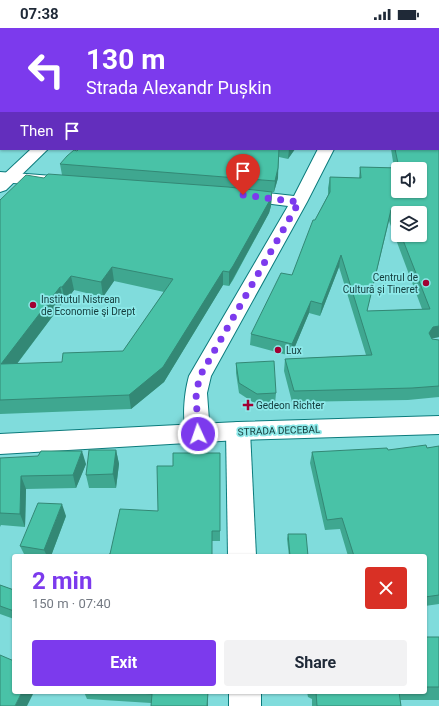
<!DOCTYPE html>
<html lang="en">
<head>
<meta charset="utf-8">
<style>
  body { margin:0; font-family:Roboto,sans-serif; background:#f2f2f3; color:#1f2937; height:100vh; display:flex; flex-direction:column; font-size:15px; white-space:nowrap }
  * { box-sizing:border-box; margin:0 }
  p { font-size:13px; color:#747a83 }
  .icon { flex:none; width:22px; height:22px; fill:none; stroke:currentColor; stroke-width:2; stroke-linecap:round; stroke-linejoin:round }
  .map { position:relative; flex:1; overflow:hidden }
  .details { position:absolute; left:12px; top:526px; width:415px; height:140px; display:flex; flex-direction:column; background:#fff; border-radius:4px; box-shadow:0 1px 3px #0004 }
  .details>* { flex:none }
  .banner { position:absolute; left:0px; top:0px; width:439px; height:122px; box-shadow:0 1px 3px #0004; background:#7c3aed; color:#fff; overflow:hidden }
  .controls { position:absolute; left:391px; top:134px; display:grid; gap:8px }
  .controls a { display:grid; place-items:center; width:36px; height:36px; border-radius:4px; background:#fff; box-shadow:0 1px 3px #0004; font-size:20px }
  .pin { position:absolute; display:grid; place-items:center; width:34px; height:34px; color:#fff; margin:-41px -17px; border-radius:50% 50% 50% 0; rotate:-45deg; box-shadow:0 0 4px #0007 }
  .pin .icon { rotate:45deg }
  .me { position:absolute; width:44px; margin:-22px; rotate:357deg; stroke-linejoin:round; filter:drop-shadow(0 0 3px #0008) }
  .turn { display:flex; align-items:center; gap:14px; height:84px; padding:0 20px; font-size:18px }
  .turn .icon { width:52px; height:52px; stroke-width:2.5 }
  .turn b { display:block; font-size:28px; line-height:34px }
  .then { display:flex; align-items:center; height:38px; padding:0 20px; background:#0003; gap:8px; font-size:15px }
  .round { display:grid; place-items:center; flex:none; width:42px; height:42px; border-radius:4px; background:#f2f2f3 }
  .summary { display:flex; align-items:center; justify-content:space-between; height:68px; padding:0 20px }
  h1 { font-size:24px; font-weight:700; line-height:30px; color:#7c3aed }
  .primary-button { display:flex; gap:8px; margin-top:auto; padding:8px 20px }
  .primary-button a { flex:1; height:46px; border-radius:4px; background:#7c3aed; color:#fff; font-size:16px; font-weight:700; line-height:46px; text-align:center }
  .primary-button a+a { background:#f2f2f3; color:#1f2937 }
  .status { display:flex; justify-content:space-between; align-items:center; height:28px; padding:0 20px; background:#fff; direction:ltr }
  .status svg { height:11px; fill:currentColor }
  .map>svg:first-child { display:block }
</style>
</head>
<body>
<div class="status"><b>07:38</b><svg viewBox="0 0 49 12"><path d="M0 12V9h3v3zM5 12V6h3v6zM10 12V3h3v9zM15 12V0h3v12zM26 1h20v11H26zM47 4h2v5h-2z"/></svg></div>
<div class="map">
<svg width="439" height="678" viewBox="0 0 439 678">
  <rect width="100%" height="100%" fill="#80dcdc"/>
  <g fill="none" stroke-linecap="round" stroke-linejoin="round">
    <g stroke="#0b7b7c" stroke-width="2">
      <g id="minor">
        <rect x="0" y="18" width="1" height="8"/>
        <path d="M318,121H334L307,174L211,348L207,365L210,406L207,413L198,416L189,413C181,396 184,366 189,348L288,178L241,172L235,171L233,167L235,163L241,162L294,168Z"/>
        <path d="M0,144L53,148L59,150L61,153L59,156L53,158L0,154Z"/>
        <path d="M238,394L246,396L250,403L256,528H228L226,403L230,396Z"/>
        <rect x="229" y="664" width="32" height="14"/>
      </g>
    </g>
    <g stroke="#0b7b7c" stroke-width="2">
      <g id="major">
        <path d="M165,0H177L164,1Z"/>
        <path d="M31,121H48L6,162L0,164V150Z"/>
        <path d="M439,388V406L238,412L0,426V406L238,394Z"/>
      </g>
    </g>
    <use href="#minor" fill="#fff" fill-rule="evenodd"/>
    <use href="#major" fill="#fff" fill-rule="evenodd"/>
  </g>
  <g fill="#3fa790" fill-rule="evenodd">
    <path d="M0,0H131L130,1H1V17H0Z"/>
    <path d="M439,0V309L432,310V311L439,312V369L408,372L292,374L284,343L285,331L366,327L339,239L320,288L309,285L291,328L250,317L251,306L292,247L315,192L328,167V160L330,149L359,150L360,139L394,140L391,121H438ZM398,185L420,207H398ZM389,193L422,281L367,283Z"/>
    <rect x="0" y="74" width="1" height="34"/>
    <path d="M79,121H295L288,131L279,129L278,150L274,164H272L271,178L269,185L233,252L229,258L223,257L164,354L131,381L0,386V172L44,150L62,147L60,136ZM114,253L164,264L123,323L62,334L17,336L64,273L65,274L74,262L103,269Z"/>
    <path d="M236,335L276,365L275,376L257,377L239,365L236,345Z"/>
    <path d="M439,418V576L425,578V528H348L340,501L325,502L310,435L312,424L388,422L427,420Z"/>
    <path d="M116,422L119,436L116,460H89L86,447Z"/>
    <path d="M220,425V513H212L110,526L158,483L173,438Z"/>
    <path d="M0,430L86,436L76,460L26,461L25,499L1,497L0,499Z"/>
    <path d="M66,488L51,528H25L20,518Z"/>
    <path d="M288,506L308,528H289L287,511Z"/>
    <path d="M0,557L14,562V591L0,586Z"/>
    <path d="M425,609H439V672H400L401,678H312V671L308,669L307,664H425Z"/>
    <path d="M84,664H208L151,675L87,671Z"/>
  </g>
  <g fill="#338875">
    <path d="M118,0H131L130,1H117Z"/>
    <path d="M289,121H295L288,131Z"/>
    <path d="M278,140V150L274,164L275,153Z"/>
    <path d="M272,164L271,178L269,185L229,258V244Z"/>
    <path d="M341,227L339,239L320,288L322,276Z"/>
    <path d="M112,239L114,253L103,269L101,254Z"/>
    <path d="M223,243V257L164,354L131,381L129,367Z"/>
    <path d="M71,248L74,262L65,274L62,259Z"/>
    <path d="M60,259L64,273L6,350L1,336Z"/>
    <path d="M311,273L309,285L291,328L292,316Z"/>
    <path d="M439,298V309L430,311L429,305L433,299Z"/>
    <path d="M116,422L119,436L116,460L113,446Z"/>
    <path d="M82,423L86,436L76,460L73,447Z"/>
    <path d="M21,448L26,461L25,499L20,486Z"/>
    <path d="M62,476L66,488L51,528H47L44,522Z"/>
    <path d="M22,664H34L27,678H15Z"/>
    <path d="M208,664V678H207Z"/>
  </g>
  <g fill="#49c2a7" stroke="#338875" fill-rule="evenodd">
    <path d="M0,0H118L117,1H1V7H0Z"/>
    <path d="M179,0H439V298L433,299L429,305L432,311L439,312V358L412,360L294,363L285,331L372,327L341,227L322,276L311,273L292,316L251,306L281,245L292,247L313,192H315L330,164V149L361,150L360,139L399,140L395,121H438V1H178ZM398,141H420V163H398ZM391,182L398,199V185H420V207H401L430,281L367,283Z"/>
    <rect x="0" y="74" width="1" height="25"/>
    <path d="M79,121H279L278,140L275,153L60,136L67,128L74,122L77,123Z"/>
    <path d="M48,146L228,159L272,164L270,172L233,238L229,244L223,243L163,339L129,367L0,372V172L26,147L44,150ZM112,239L173,251L123,323L63,325L62,334L1,336L60,259H62L71,248L101,254Z"/>
    <path d="M274,333L276,365L257,366L239,355L236,335Z"/>
    <path d="M426,417L427,420L439,418V567L425,569V528H354L342,490L327,492L312,424L387,420L388,422Z"/>
    <path d="M89,422H116L113,446L86,447Z"/>
    <path d="M41,423H82L73,447L21,448L20,486L0,485V430L38,428Z"/>
    <path d="M173,425H220V503H212V528H108L109,526H110L120,481L158,483L157,438H173Z"/>
    <path d="M38,475L62,476L44,522L20,518Z"/>
    <path d="M288,506H306L308,528H290Z"/>
    <path d="M0,557L14,562V583L0,578Z"/>
    <rect x="425" y="609" width="14" height="50"/>
    <path d="M0,627L14,633V664H22L15,678H0Z"/>
    <path d="M126,664H208L207,678H151L152,666Z"/>
    <path d="M316,664H399L401,678H317Z"/>
  </g>
  <g fill="none" stroke-linecap="round" stroke-linejoin="round">
    <path stroke="#7c3aed" stroke-width="7" stroke-dasharray="0 12.6" d="M198,406L196,365L200,348L299,174L243,167"/>
  </g>
  <g fill="#a10032" stroke="#8de9e9" stroke-width="1.5">
    <circle cx="426" cy="255" r="4"/>
    <circle cx="33" cy="277" r="4"/>
    <circle cx="278" cy="322" r="4"/>
    <path d="M246 371h4v4h4v4h-4v4h-4v-4h-4v-4h4z"/>
  </g>
  <g text-anchor="middle" stroke-width="3.5" stroke-linejoin="round" paint-order="stroke">
    <g font-size="10" fill="#133b3b" stroke="#8de9e9" text-anchor="start">
      <text x="418" y="253" text-anchor="end">Centrul de<tspan x="418" dy="12">Cultură și Tineret</tspan></text>
      <text x="41" y="275">Institutul Nistrean<tspan x="41" dy="12">de Economie şi Drept</tspan></text>
      <text x="286" y="326">Lux</text>
      <text x="256" y="381">Gedeon Richter</text>
    </g>
    <g font-size="10" fill="#133b3b" stroke="#8de9e9">
      <text transform="translate(279 402) rotate(-2)" y="4">STRADA DECEBAL</text>
    </g>
  </g>
</svg>
<div class="controls">
<a><svg class="icon" aria-label="sound" viewBox="0 0 24 24"><path d="M4 9h4l5-4v14l-5-4H4zM17 9q2 3 0 6"/></svg></a>
<a><svg class="icon" aria-label="layers" viewBox="0 0 24 24"><path d="M12 4l9 5-9 5-9-5zM3 14l9 5 9-5"/></svg></a>
</div>
<div class="pin" style="left:243px;top:167px;background:#d93025"><svg class="icon" aria-label="arrive" viewBox="0 0 24 24"><path d="M6 21V4h12l-3 4 3 4H6"/></svg></div>
<svg class="me" style="left:198px;top:406px" viewBox="-20 -20 40 40"><circle r="17" fill="#7c3aed" stroke="#fff" stroke-width="3"/><path d="M0-11L8 9 0 5-8 9z" fill="#fff"/></svg>
<div class="banner">
<div class="turn"><svg class="icon" aria-label="left" viewBox="0 0 24 24"><path d="M17 20v-9H6M10 6l-5 5 5 5"/></svg><div><b>130 m</b>Strada Alexandr Pușkin</div></div>
<div class="then">Then<svg class="icon" aria-label="arrive" viewBox="0 0 24 24"><path d="M6 21V4h12l-3 4 3 4H6"/></svg></div>
</div>
<section class="details">
<div class="summary"><div><h1>2 min</h1><p>150 m · 07:40</p></div><a class="round" style="background:#d93025;color:#fff"><svg class="icon" aria-label="close" viewBox="0 0 24 24"><path d="M6 6l12 12M18 6L6 18"/></svg></a></div>
<div class="primary-button"><a>Exit</a><a>Share</a></div>
</section>
</div>
</body>
</html>
